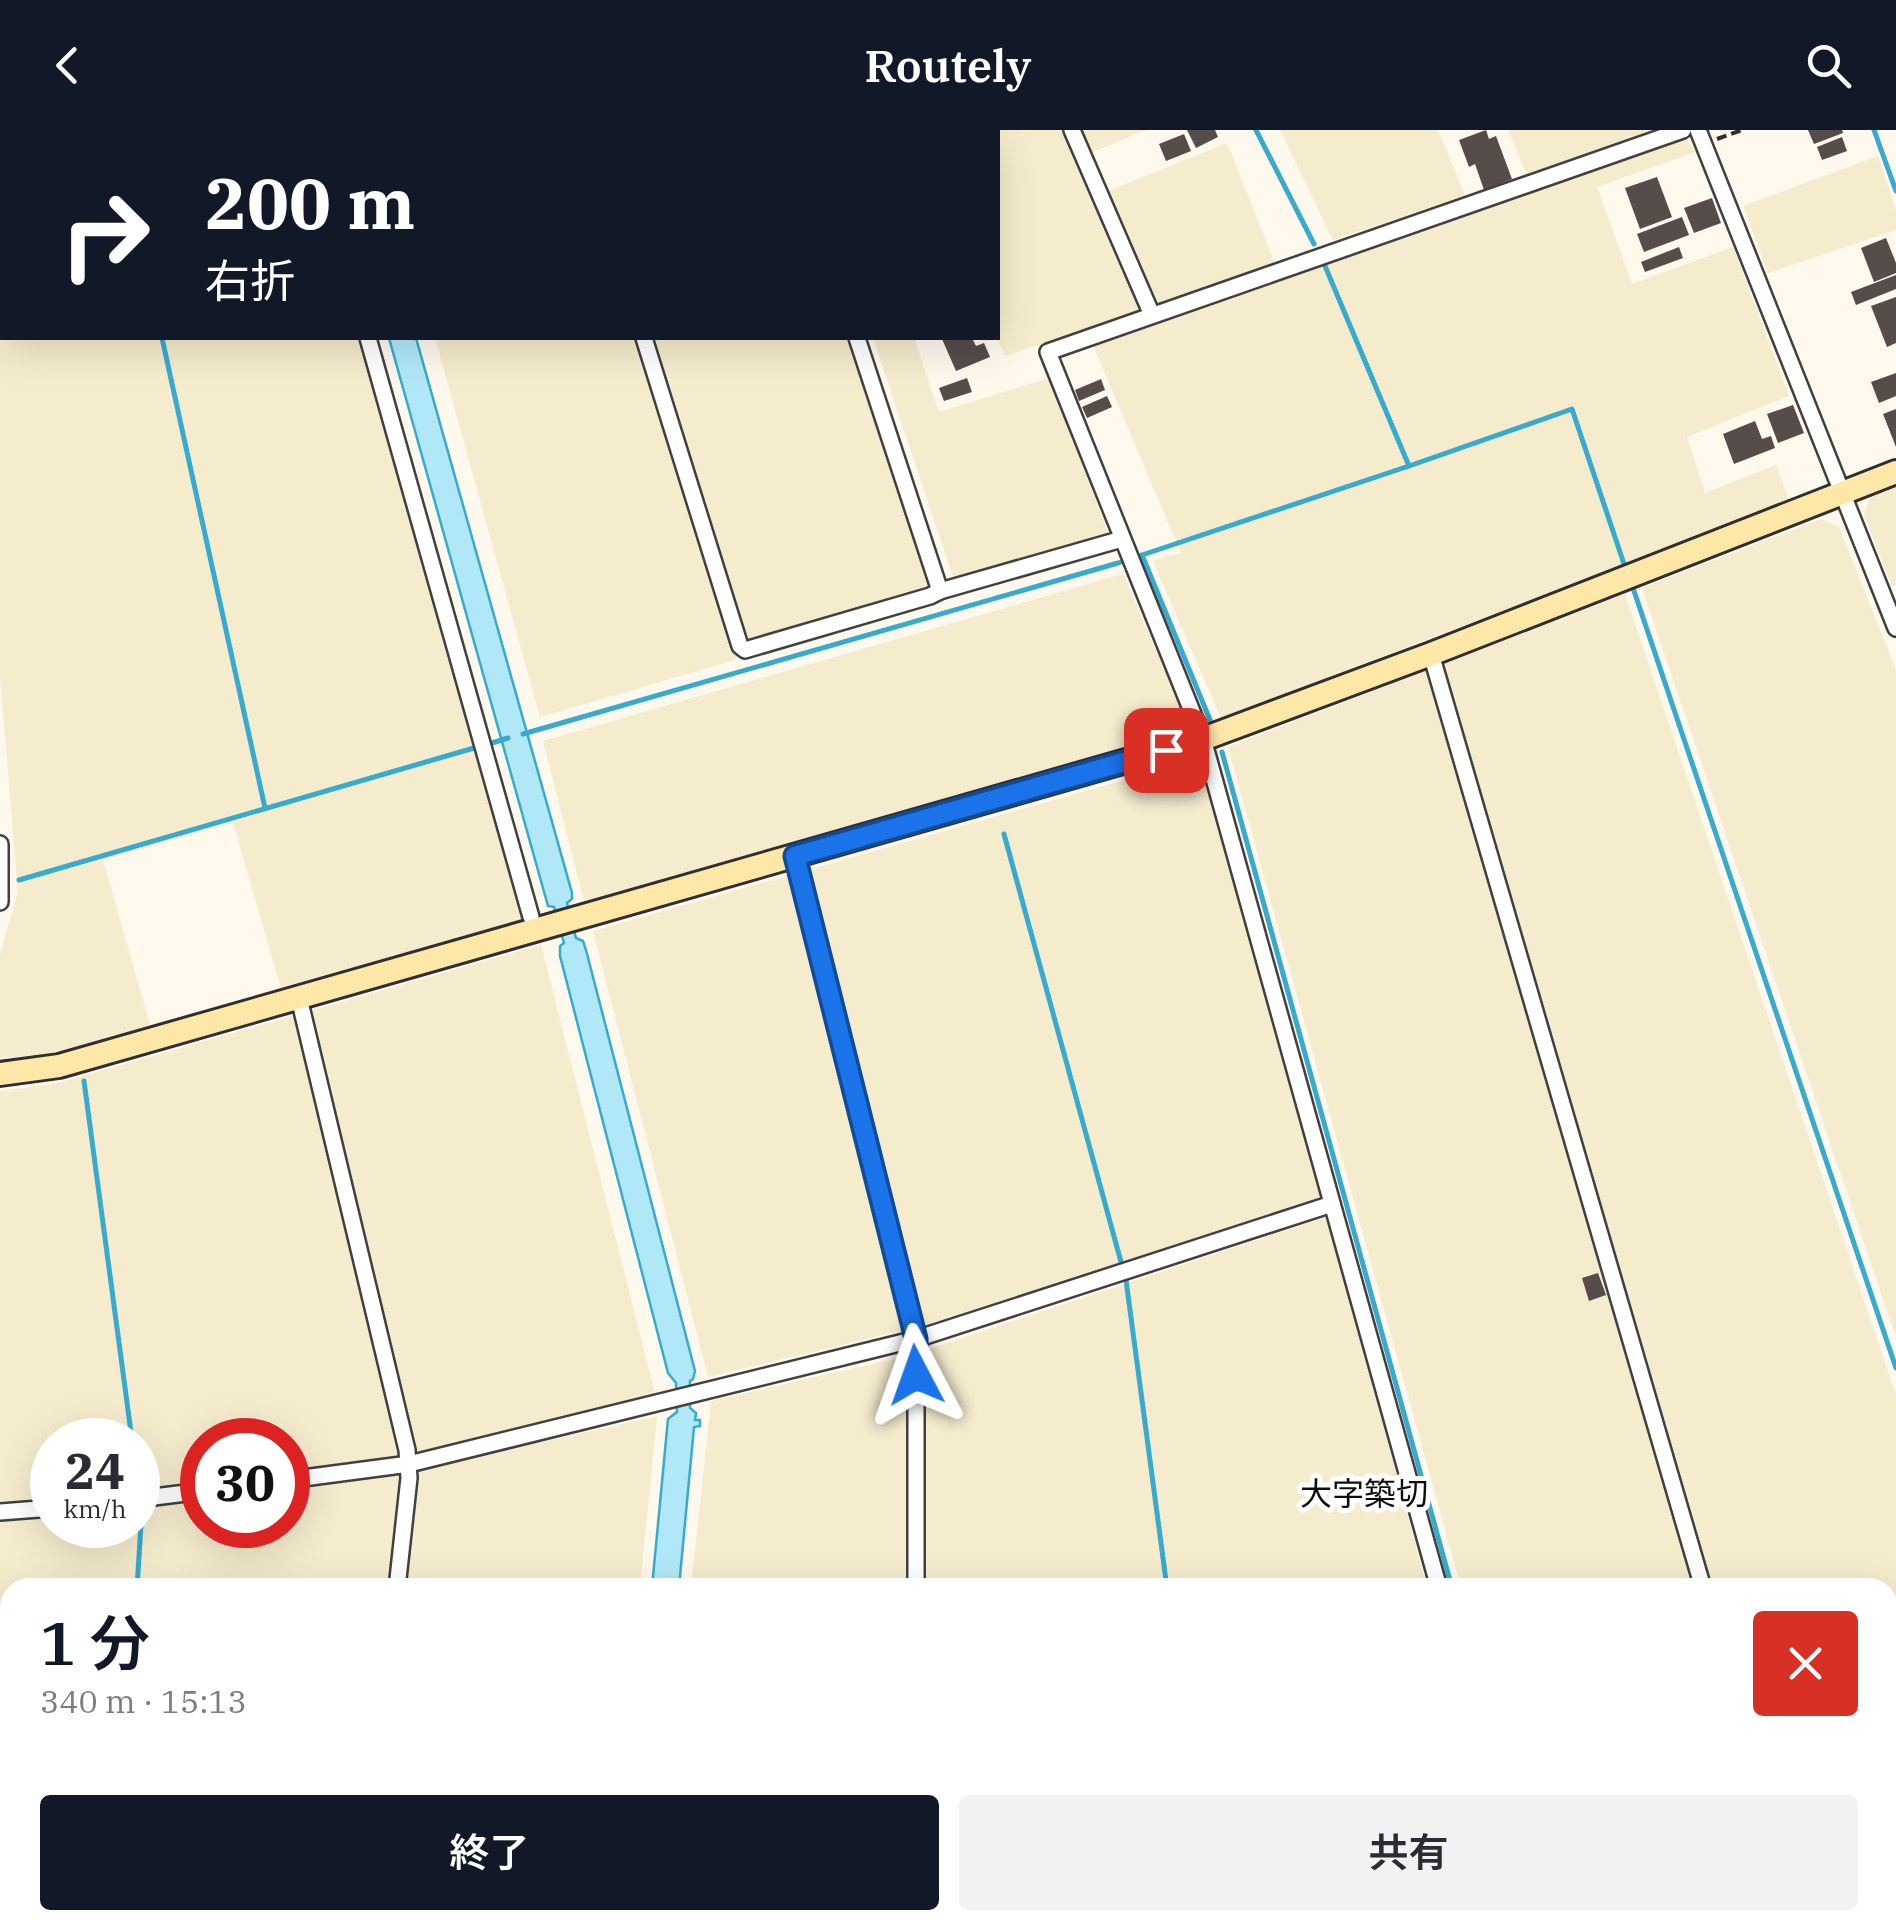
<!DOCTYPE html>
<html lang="ja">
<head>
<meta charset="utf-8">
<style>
  body { margin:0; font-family:"IBM Plex Serif","Noto Sans JP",serif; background:#f2f2f3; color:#2b2b33; height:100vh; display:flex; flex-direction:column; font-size:38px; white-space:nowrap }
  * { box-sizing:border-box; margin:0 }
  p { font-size:32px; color:#7c7c81 }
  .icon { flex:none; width:55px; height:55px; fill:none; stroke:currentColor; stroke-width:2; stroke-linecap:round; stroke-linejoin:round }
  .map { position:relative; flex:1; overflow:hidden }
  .sheet { position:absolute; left:0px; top:1448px; width:1898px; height:352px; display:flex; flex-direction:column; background:#fff; border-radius:30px 30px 0 0; box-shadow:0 10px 40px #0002 }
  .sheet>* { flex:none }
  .guide { position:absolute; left:0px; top:0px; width:1000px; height:210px; box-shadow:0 10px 40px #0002; background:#111827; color:#fff; overflow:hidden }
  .speed { position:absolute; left:30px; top:1288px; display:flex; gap:20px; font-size:50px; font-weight:700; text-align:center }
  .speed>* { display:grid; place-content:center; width:130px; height:130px; border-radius:50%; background:#fff; box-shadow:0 10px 40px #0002; line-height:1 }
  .speed small { font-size:25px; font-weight:400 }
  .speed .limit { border:15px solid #d22; background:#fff; color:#111 }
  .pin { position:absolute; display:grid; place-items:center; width:85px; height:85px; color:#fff; margin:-42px; border-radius:20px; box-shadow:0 5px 15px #0006 }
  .me { position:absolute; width:110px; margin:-55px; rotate:356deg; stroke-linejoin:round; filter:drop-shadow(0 0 8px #0008) }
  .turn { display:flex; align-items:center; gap:35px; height:210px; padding:0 40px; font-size:45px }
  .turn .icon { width:130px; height:130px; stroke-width:2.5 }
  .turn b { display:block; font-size:70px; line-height:85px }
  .round { display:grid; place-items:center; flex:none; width:105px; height:105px; border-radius:10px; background:#f2f2f3 }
  .overview { display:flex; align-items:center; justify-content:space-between; height:170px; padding:0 40px }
  h1 { font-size:60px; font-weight:600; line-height:75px; color:#111827 }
  .primary-button { display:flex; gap:20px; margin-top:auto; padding:20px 40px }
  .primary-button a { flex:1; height:115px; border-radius:10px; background:#111827; color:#fff; font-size:40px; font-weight:600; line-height:115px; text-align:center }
  .primary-button a+a { background:#f2f2f3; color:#2b2b33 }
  header { display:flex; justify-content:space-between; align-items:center; height:130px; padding:0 40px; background:#111827; color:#fff; font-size:45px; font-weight:600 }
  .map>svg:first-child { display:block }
</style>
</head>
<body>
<header><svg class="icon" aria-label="back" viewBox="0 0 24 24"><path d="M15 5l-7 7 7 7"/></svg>Routely<svg class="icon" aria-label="search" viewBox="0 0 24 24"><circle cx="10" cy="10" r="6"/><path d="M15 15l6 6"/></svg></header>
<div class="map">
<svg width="1896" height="1799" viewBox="0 0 1896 1799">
  <rect width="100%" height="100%" fill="#fff8ed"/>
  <g fill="#f5ebcd">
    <path d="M0,0H300L301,2H2V115L0,116Z"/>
    <path d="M458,0H782L783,2H451Z"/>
    <path d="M804,0H1146L1076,29L1093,67L1227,13L1276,136L1005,226L996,208L998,2H805Z"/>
    <path d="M1280,0H1438L1465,65L1333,110Z"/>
    <path d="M1508,0H1654L1527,45Z"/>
    <path d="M1685,7L1695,22L1597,57L1632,154L1733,117L1789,266L1687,307L1705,363L1776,335L1790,371L1221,588L1153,431L1181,423L1093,215Z"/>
    <path d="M1878,26L1896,80V100L1768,143L1743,76Z"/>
    <path d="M2,158V208H358L526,788L281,858L233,693L103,730L150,895L48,924L0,928V825L18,761L0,547V159Z"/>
    <path d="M435,208H850L930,455L749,512L735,530L540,587Z"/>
    <path d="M873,208H914L939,282L1049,248L1109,405L954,450Z"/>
    <path d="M1896,357V455L1892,457L1864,385L1870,368Z"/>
    <path d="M1821,389L1839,397L1896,540V1207L1642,458Z"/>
    <path d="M1123,444L1190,599L584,771L543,611Z"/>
    <path d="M1625,464L1896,1265V1481H1888V1458L1461,1457L1228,617Z"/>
    <path d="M1201,628L1321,1067L925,1195L708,1247L593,801Z"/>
    <path d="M541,815L655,1263L419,1324L288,1341V1310H202V1352L138,1360V1310H52V1370L0,1372V961L54,954Z"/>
    <path d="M1327,1087L1427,1457L691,1458L711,1271L910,1225Z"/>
    <path d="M657,1286L640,1457L10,1458V1790H605L604,1799H0V1391L52,1387V1395H138V1377L202,1369V1395H288V1359L401,1344Z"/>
    <path d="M1888,1498H1896V1799H1459L1460,1790H1888Z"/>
    <path d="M656,1790H1428V1799H655Z"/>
  </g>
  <path fill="#b1e8f7" stroke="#36abcf" stroke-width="2.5" d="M389,208H416L572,763V769L567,773L576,808L583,811L586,820L695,1241L693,1249L690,1251V1278L696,1283L695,1290H700V1296L694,1297L679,1457H652L668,1289L677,1282L676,1253L668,1243L560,826V816L564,813L554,777L548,776Z"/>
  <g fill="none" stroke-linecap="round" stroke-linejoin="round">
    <g stroke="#36abcf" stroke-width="5">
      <path d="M1256,0L1314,114"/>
      <path d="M1874,0L1896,61"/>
      <path d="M0,129L2,128"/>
      <path d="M162,208L265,678"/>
      <path d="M1409,336L1572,279L1626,440"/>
      <path d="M1142,425L1210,590"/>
      <path d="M1632,455L1896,1238"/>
      <path d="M523,604L1118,433L1409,336L1325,136"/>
      <path d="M492,613L508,608"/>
      <path d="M1222,622L1452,1458"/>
      <path d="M1004,704L1121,1132"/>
      <path d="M19,750L474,618"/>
      <path d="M84,951L132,1310"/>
      <path d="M1126,1150L1167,1458"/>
      <path d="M138,1348L139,1359"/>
      <path d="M137,1458L142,1379"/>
      <path d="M116,1799V1790"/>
      <path d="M1161,1799L1162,1790"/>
      <path d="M1452,1799V1790"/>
    </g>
  </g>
  <g fill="#564c49">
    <path d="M1187,0H1215L1218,7L1196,18Z"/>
    <path d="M1486,0L1489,9L1496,6L1512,49L1484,60L1475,34L1469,37L1459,10Z"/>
    <path d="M1808,0H1842L1843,3L1814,14Z"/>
    <path d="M1184,4L1191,21L1166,31L1159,14Z"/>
    <path d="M1842,7L1847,21L1822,30L1817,17Z"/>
    <path d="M1657,47L1672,87L1640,99L1625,58Z"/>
    <path d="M1712,68L1721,93L1694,103L1684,78Z"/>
    <path d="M1682,87L1689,105L1644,122L1637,104Z"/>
    <path d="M1886,108L1896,133V143L1874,152L1861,118Z"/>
    <path d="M1679,117L1683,128L1645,142L1641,132Z"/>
    <path d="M1896,145V159L1856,175L1851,162Z"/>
    <path d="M1896,167V213L1887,217L1871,176Z"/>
    <path d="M945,208H972L976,216L984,213L990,227L956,241L942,209Z"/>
    <path d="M1896,243V266L1879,273L1871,252Z"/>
    <path d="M967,248L972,262L944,271L939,258Z"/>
    <path d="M1101,249L1105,260L1079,271L1075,260Z"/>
    <path d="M1107,266L1112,277L1087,288L1082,277Z"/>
    <path d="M1793,275L1804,303L1778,313L1767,284Z"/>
    <path d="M1896,279V317L1883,284Z"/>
    <path d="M1755,291L1762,309L1771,306L1775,318L1734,334L1723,304Z"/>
    <path d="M1598,1143L1606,1165L1589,1171L1582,1148Z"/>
  </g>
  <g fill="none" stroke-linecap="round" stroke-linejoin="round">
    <g stroke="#404040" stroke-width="20">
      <g id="street">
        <path d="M309,0L310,2"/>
        <path d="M580,0L581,2"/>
        <path d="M788,0L789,2"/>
        <path d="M1072,0L1152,185"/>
        <path d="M1698,0L1896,498"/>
        <path d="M421,2L428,0"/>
        <path d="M0,150H2"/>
        <path d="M368,208L531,787"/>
        <path d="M644,208L740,516L745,520L930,466L940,461L1122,409"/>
        <path d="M857,208L940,461"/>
        <path d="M1431,524L1703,1458"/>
        <path d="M0,714V772"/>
        <path d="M795,726L916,1209V1458"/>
        <path d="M299,868L407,1320L409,1348L397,1458"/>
        <path d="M288,1350L409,1334L916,1209L1332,1074"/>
        <path d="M138,1369L202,1361"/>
        <path d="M0,1382L52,1378"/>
        <path d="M1439,1458L1203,609L1048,222L1683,0"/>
        <path d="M1888,1489H1896"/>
        <path d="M358,1799L359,1790"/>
        <path d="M912,1799V1790"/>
        <path d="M1440,1799V1790"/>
        <path d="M1701,1799V1790"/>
      </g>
    </g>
    <g stroke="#2f2f2f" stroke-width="28">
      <path id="secondary" d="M0,944L59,936L1203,609L1431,524L1896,342"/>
    </g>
    <path stroke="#2f2f2f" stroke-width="4" stroke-dasharray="10 5" stroke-linecap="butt" d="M1717,9L1742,0"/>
    <use href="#street" stroke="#fff" stroke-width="15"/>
    <use href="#secondary" stroke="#ffe7a8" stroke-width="22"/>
  </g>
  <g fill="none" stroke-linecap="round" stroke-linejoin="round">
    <g stroke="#114b97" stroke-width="25">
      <path id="route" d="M916,1245V1209L795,726L1166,620"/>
    </g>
    <use href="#route" stroke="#1a73e8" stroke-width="18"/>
  </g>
  <g text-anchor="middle" stroke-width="10" stroke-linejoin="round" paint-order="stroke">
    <g font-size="32" fill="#0d0d0d" stroke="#fff">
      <text x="1364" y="1375">大字築切</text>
    </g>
  </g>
</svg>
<div class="speed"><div>24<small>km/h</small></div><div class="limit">30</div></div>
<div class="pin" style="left:1166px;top:620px;background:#d93025"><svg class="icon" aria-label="arrive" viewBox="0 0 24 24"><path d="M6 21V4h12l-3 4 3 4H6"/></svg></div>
<svg class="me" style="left:916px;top:1245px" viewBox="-20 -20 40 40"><path d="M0-17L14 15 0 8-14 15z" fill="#1a73e8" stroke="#fff" stroke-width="4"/></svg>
<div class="guide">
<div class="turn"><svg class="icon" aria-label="right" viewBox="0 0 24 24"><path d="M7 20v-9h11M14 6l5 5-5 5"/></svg><div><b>200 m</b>右折</div></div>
</div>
<section class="sheet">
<div class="overview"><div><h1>1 分</h1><p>340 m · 15:13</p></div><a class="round" style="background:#d93025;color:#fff"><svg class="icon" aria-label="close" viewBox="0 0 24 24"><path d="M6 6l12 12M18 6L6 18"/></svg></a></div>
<div class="primary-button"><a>終了</a><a>共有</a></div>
</section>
</div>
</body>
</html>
